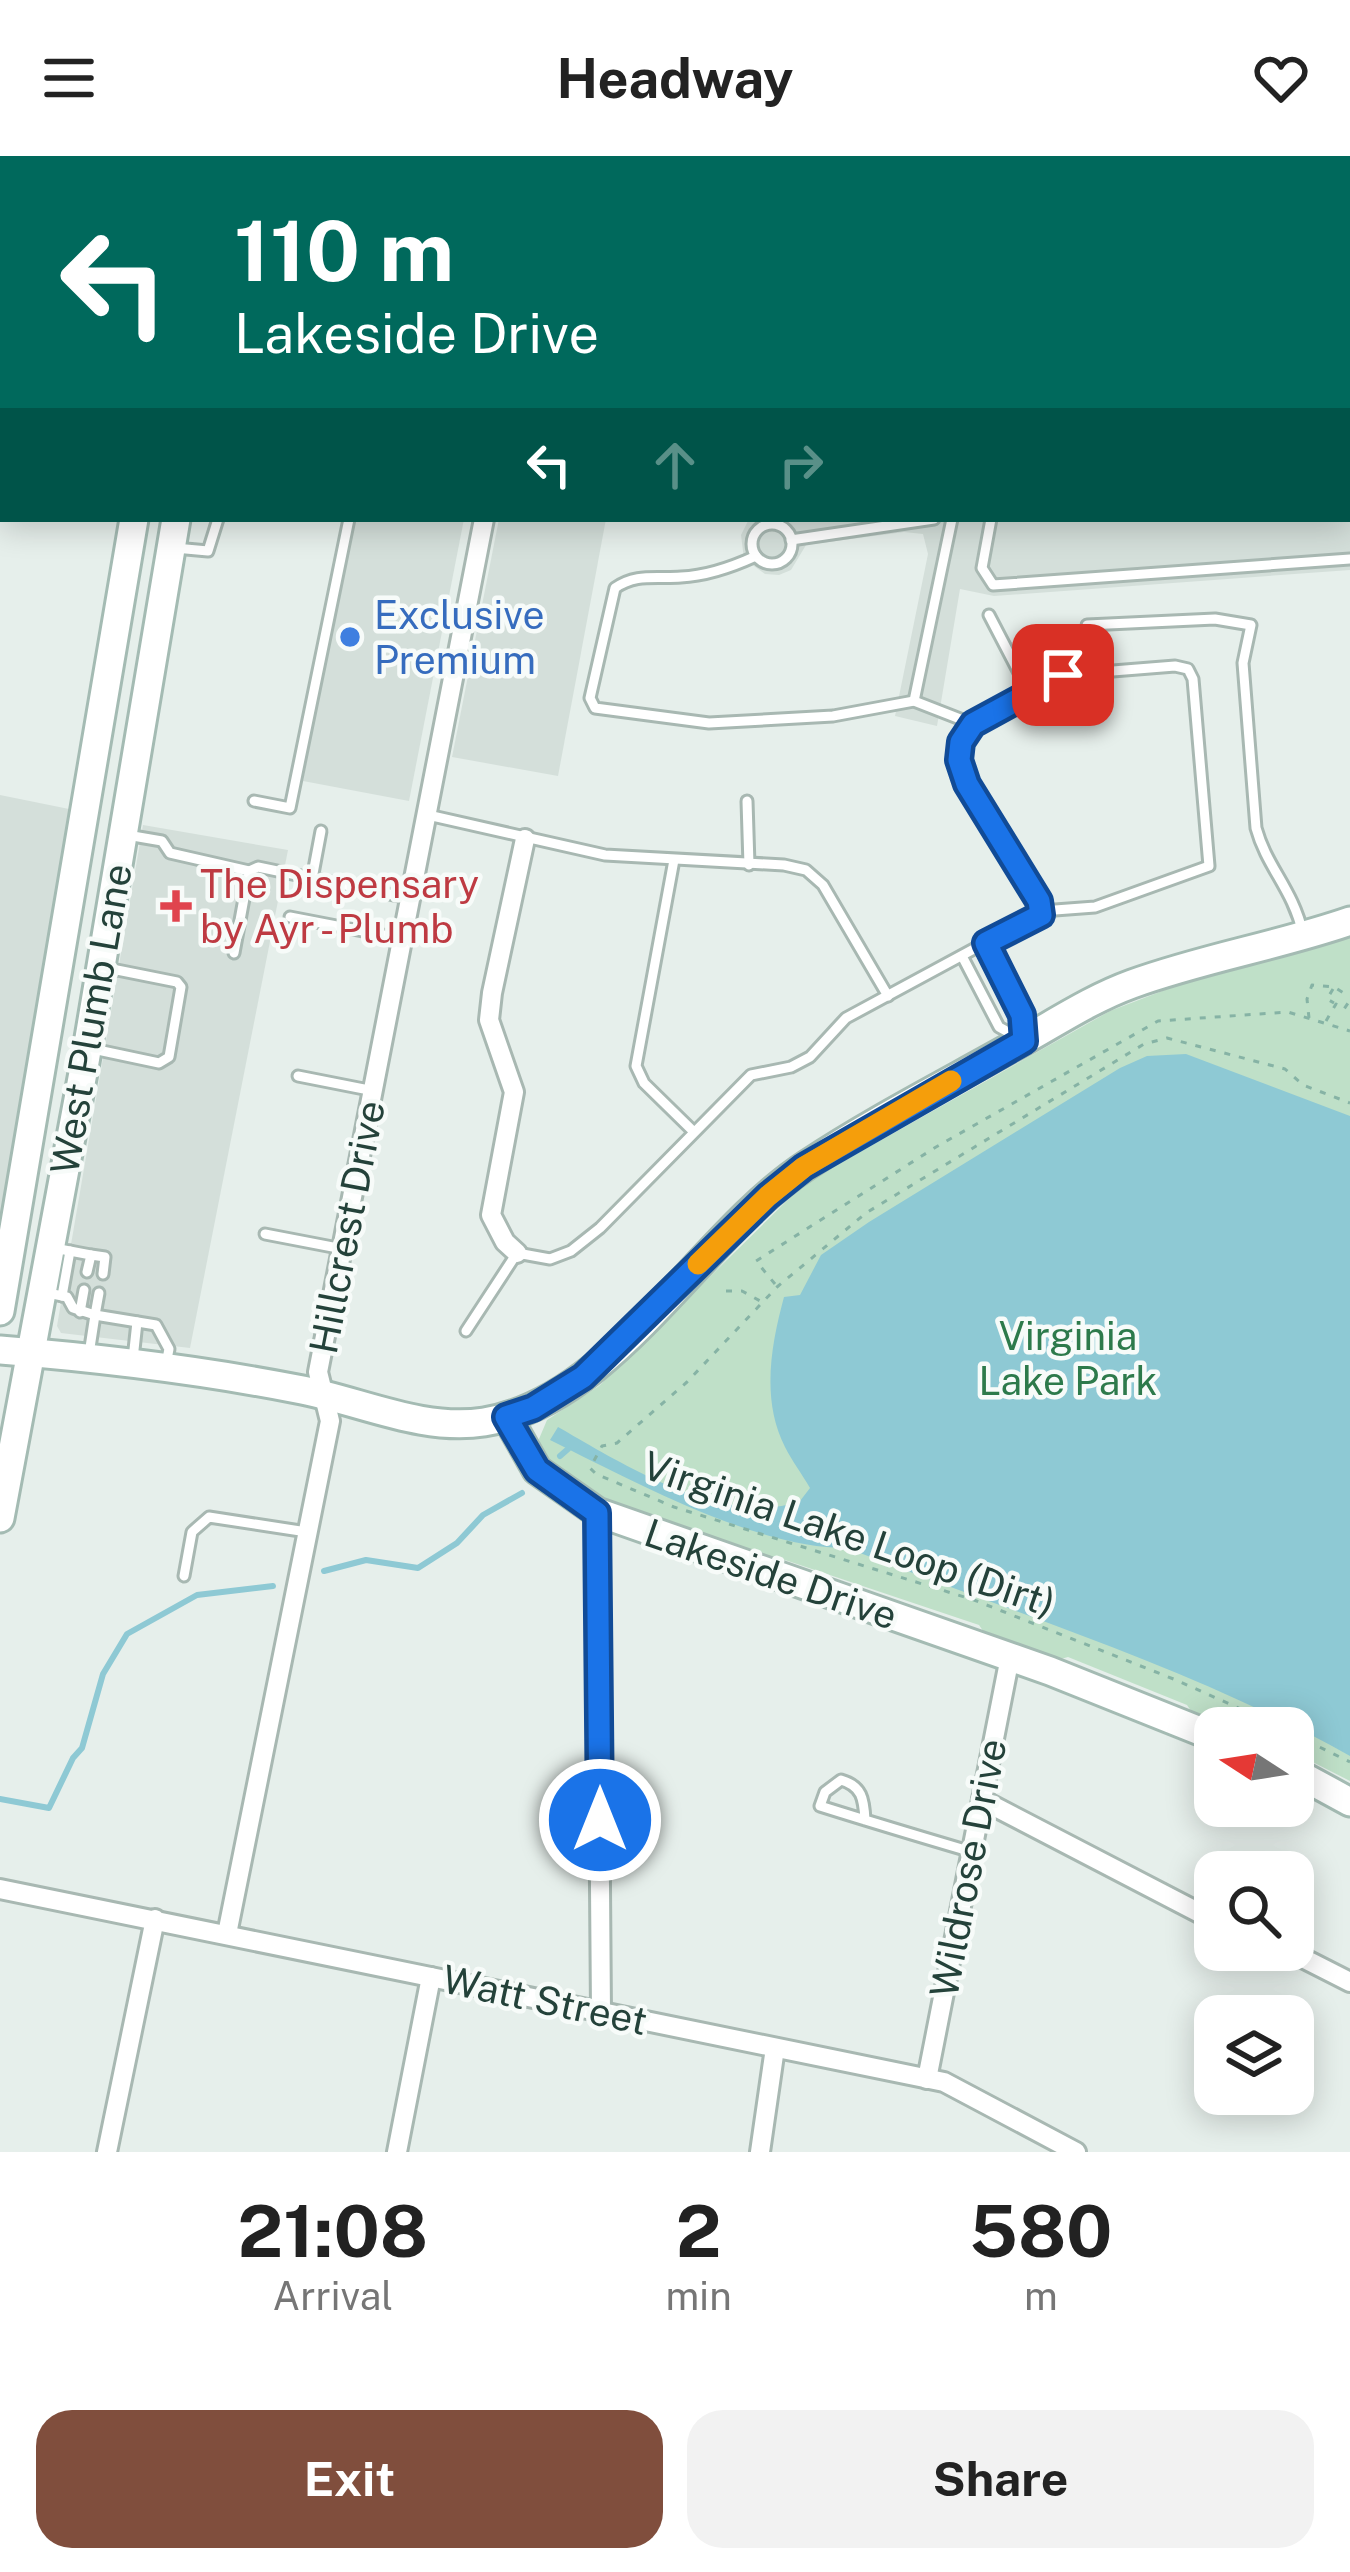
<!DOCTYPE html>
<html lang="en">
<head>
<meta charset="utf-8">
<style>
  body { margin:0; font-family:"Public Sans",sans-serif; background:#f2f2f2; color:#222; height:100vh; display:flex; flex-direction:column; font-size:45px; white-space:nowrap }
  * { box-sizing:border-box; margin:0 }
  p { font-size:39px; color:#767676 }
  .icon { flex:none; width:66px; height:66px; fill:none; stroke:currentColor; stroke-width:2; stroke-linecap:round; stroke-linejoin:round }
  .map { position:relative; height:1996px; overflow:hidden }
  .side { display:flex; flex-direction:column; background:#fff; flex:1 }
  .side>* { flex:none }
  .banner { position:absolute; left:0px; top:0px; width:1350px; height:366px; box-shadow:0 6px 30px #0003; background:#00695c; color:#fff; overflow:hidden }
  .needle { width:78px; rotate:282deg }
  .fabs { position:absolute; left:1194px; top:1551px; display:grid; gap:24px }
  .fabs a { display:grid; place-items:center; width:120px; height:120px; border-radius:24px; background:#fff; box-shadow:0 6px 30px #0003; font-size:60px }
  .pin { position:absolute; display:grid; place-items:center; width:102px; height:102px; color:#fff; margin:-51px; border-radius:24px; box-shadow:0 6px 18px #0006 }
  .me { position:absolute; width:132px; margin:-66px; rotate:0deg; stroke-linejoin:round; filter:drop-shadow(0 0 9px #0008) }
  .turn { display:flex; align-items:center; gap:42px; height:252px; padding:0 36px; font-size:54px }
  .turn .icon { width:156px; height:156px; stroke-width:2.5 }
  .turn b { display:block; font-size:84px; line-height:102px }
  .lanes { display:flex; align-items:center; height:114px; padding:0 36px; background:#0003; justify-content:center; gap:60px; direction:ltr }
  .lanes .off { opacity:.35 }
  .eta { display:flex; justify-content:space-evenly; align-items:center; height:204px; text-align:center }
  .eta b { font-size:72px; font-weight:700; line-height:84px }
  .cta { display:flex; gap:24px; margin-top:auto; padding:24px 36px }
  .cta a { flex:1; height:138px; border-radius:36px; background:#804e3d; color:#fff; font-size:48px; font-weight:700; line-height:138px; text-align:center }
  .cta a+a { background:#f2f2f2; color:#222 }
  header { display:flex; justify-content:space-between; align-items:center; height:156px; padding:0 36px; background:#fff; font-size:54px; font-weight:700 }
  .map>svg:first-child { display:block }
</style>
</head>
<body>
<header><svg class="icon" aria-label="menu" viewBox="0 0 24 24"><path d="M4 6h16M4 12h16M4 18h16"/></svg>Headway<svg class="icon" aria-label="heart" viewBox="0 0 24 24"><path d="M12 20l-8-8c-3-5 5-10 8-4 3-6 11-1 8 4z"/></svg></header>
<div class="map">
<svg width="1350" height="1996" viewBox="0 0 1350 1996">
  <rect width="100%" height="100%" fill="#e6efeb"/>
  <g fill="#d4dfda">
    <path d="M0,0H206L3,3L0,276Z"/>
    <path d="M1347,148H1350V414L994,440L960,433L937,570L895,560L928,398L923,378L904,376L806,389L791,414L779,419L765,418L744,403L741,379L749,363H1347Z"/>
    <path d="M351,363H464L409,645L303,625Z"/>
    <path d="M499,363H606L558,620L452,601Z"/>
    <path d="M0,639L74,654L0,1073Z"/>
    <path d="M143,669L288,694L190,1192L61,1177L57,1170Z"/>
  </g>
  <path fill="#bfe0c8" d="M1350,782V1625L1293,1596V1572C1257,1572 1208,1582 1187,1549L1068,1501L1057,1504L988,1482L979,1469L782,1403L776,1401L769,1407C719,1389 549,1338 539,1283L547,1264L599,1230L805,1027L1110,855L1178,829Z"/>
  <path fill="#8ec9d4" d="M1186,898L1350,960V1600C1191,1511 1016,1458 847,1392C755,1392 633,1325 550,1284L558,1271C621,1307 725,1373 800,1345L810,1332C802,1318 792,1305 785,1291C761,1244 771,1189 784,1141L800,1139L821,1099L869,1066L1120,912L1147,900Z"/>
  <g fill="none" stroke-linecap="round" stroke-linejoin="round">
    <g stroke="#8ec9d4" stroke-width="6">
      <path d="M560,1300L568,1293"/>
      <path d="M324,1415L366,1404L418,1412L457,1387L483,1359L522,1337"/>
      <path d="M0,1643L49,1652L73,1602L82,1592L103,1518L127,1478L197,1439L273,1430"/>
    </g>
    <g stroke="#a8b8b2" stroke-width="15">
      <g id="lane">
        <path d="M925,0L926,3"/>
        <path d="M1012,0V3"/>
        <path d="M991,363L982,412L993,429L1350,403"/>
        <circle cx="772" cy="388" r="20"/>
        <path d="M791,384L934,363"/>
        <path d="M175,392L208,395L218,363"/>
        <path d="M756,400C732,411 707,420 681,421C656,423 636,417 615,432L590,542L595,552L709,567L833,560L914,545L973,568"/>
        <path d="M989,459L1029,536"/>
        <path d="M1087,469L1215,463L1251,469L1243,507L1256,672C1267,712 1293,733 1303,778"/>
        <path d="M914,545L952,363"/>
        <path d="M254,645L290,652L349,363"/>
        <path d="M747,645L749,709"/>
        <path d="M428,659L605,699L784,709L806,714L823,729L888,840"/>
        <path d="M127,679L162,685L170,697L249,715L234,797"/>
        <path d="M674,704L636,910L644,927L693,975"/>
        <path d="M249,715L258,711L408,742"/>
        <path d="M312,723L321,675"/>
        <path d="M290,761L404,783"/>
        <path d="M986,787L1022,859L1023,879"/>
        <path d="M962,800L999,871L1019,882"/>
        <path d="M93,893L159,907L169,901L181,831L177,826L107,812"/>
        <path d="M298,920L374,935"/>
        <path d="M265,1078L343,1093"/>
        <path d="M54,1092L91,1099L87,1116"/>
        <path d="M91,1099L105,1101L103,1118"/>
        <path d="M48,1137L67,1141L73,1152L95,1159L99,1137"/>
        <path d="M62,1140L70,1095"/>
        <path d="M80,1156L84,1134"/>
        <path d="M466,1175L517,1097L550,1103L571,1095L600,1072L751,919L791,911L810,901L846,862L1031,762L1055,754L1095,751L1209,710L1193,523L1188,513L1175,510L1063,519L973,568C964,578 959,589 959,603C961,633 1019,717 1039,745L1041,759"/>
        <path d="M89,1198L95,1159L156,1169L169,1193L166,1208"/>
        <path d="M133,1203L137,1166"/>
        <path d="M184,1420L192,1376L209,1361L307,1376"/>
        <path d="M865,1664C864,1643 862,1630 841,1624L825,1636L820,1650C871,1666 921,1681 972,1696"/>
      </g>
    </g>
    <g stroke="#a8b8b2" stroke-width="24">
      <g id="street">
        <path d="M869,0V3"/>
        <path d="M1144,0L1145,3"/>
        <path d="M1119,3L1120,0"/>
        <path d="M517,1097L505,1086L491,1059L514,936L489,864L492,837L525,683"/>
        <path d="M597,1356L601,1856"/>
        <path d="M982,1644L1215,1765"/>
        <path d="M0,1733L944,1926L1076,1996"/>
        <path d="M227,1778L330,1265L318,1216L484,363"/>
        <path d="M1287,1794L1350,1826"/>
        <path d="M927,1923L1010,1501"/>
        <path d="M107,1996L155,1763"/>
        <path d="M397,1996L431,1821"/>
        <path d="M760,1996L775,1892"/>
      </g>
    </g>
    <g stroke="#a4bbb3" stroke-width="33">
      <g id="secondary">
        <path d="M0,1155L134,363"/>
        <path d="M0,1194C99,1202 200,1214 297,1233C358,1244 422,1276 484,1266C614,1245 700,1079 807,1009C875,964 948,927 1019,887C1057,866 1091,843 1132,828C1203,802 1278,790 1350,765"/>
        <path d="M507,1261L537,1314L597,1356L1050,1515L1215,1581"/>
        <path d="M0,1362L85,906L176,363"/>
        <path d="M1293,1615L1350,1646"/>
      </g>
    </g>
    <g stroke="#c2cac8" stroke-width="36">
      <g id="primary">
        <path d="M221,3L222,0"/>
        <path d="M265,3L266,0"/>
        <path d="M1347,110H1350"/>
        <path d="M0,292H3"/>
        <path d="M0,329H3"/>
      </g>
    </g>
    <g stroke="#86b3a5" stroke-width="3" stroke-dasharray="6 9" stroke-linecap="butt">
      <path d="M1333,833L1327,843L1334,847"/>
      <path d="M1309,862L1307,843L1312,829L1334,831L1350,841"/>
      <path d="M1326,865L1336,848L1344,853L1350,844"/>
      <path d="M775,1128L756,1105L936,991L1158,865L1288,856L1350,875"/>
      <path d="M726,1135H742L762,1146"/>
      <path d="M1283,1572L1176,1524L974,1444L674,1351L596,1318L590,1312L602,1290L617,1287L687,1226L777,1131L866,1057L1144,888L1167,882L1285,913L1303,929L1350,947"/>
      <path d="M1293,1578L1350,1606"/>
    </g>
    <use href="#lane" stroke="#fff" stroke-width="9"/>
    <use href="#street" stroke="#fff" stroke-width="18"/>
    <use href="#secondary" stroke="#fff" stroke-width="27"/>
    <use href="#primary" stroke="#6aa596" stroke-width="30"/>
  </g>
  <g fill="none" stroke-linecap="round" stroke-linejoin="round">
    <g stroke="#114b97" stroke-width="30">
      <path id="route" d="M600,1664L597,1357L537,1314L506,1261L533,1252L583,1221L768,1040L804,1011L1024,885L1022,859L986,787L1041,759L1039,745L967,628L959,604L961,586L973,568L1063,519"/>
    </g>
    <use href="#route" stroke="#1a73e8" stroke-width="21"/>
    <path stroke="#f59e0b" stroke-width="21" d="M698,1108L768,1040L804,1011L951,925"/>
  </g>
  <circle fill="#3f7fe0" stroke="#f7fbf9" stroke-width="4.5" cx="350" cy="481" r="12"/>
  <path fill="#e0444e" stroke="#f7fbf9" stroke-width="4.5" d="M170 732h12v12h12v12h-12v12h-12v-12h-12v-12h12z"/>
  <g text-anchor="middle" stroke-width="9" stroke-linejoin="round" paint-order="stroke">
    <g font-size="39" fill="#366cbe" stroke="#f7fbf9" text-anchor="start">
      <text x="374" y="473">Exclusive<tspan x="374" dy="45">Premium</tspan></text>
    </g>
    <g font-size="39" fill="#be3a42" stroke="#f7fbf9" text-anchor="start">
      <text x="200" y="742">The Dispensary<tspan x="200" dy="45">by Ayr - Plumb</tspan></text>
    </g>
    <g font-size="39" fill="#24423a" stroke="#f7fbf9">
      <text transform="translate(91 863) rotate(-80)" y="14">West Plumb Lane</text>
      <text transform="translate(347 1071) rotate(-79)" y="14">Hillcrest Drive</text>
      <text transform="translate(849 1378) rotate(19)" y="14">Virginia Lake Loop (Dirt)</text>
      <text transform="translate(771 1418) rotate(19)" y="14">Lakeside Drive</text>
      <text transform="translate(968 1712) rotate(-79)" y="14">Wildrose Drive</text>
      <text transform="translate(545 1844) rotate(12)" y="14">Watt Street</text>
    </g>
    <g font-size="39" fill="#2d7a4b" stroke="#f7fbf9">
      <text x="1068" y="1194">Virginia<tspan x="1068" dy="45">Lake Park</tspan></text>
    </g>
  </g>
</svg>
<div class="fabs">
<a><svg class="needle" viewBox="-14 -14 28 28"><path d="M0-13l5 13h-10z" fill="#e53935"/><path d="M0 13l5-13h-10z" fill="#767676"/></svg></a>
<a><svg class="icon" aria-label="search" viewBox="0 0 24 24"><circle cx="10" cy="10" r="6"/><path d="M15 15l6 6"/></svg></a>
<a><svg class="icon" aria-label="layers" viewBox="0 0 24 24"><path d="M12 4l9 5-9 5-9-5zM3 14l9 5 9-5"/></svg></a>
</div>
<div class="pin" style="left:1063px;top:519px;background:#d93025"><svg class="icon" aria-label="arrive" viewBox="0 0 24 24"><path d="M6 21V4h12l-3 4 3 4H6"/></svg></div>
<svg class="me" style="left:600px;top:1664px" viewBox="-20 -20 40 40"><circle r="17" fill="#1a73e8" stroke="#fff" stroke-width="3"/><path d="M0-11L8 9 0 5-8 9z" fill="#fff"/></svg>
<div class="banner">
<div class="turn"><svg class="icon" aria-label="left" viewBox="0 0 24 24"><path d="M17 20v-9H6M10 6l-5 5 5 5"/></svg><div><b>110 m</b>Lakeside Drive</div></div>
<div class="lanes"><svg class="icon" aria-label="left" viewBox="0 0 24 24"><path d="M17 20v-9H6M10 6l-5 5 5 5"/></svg><svg class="icon off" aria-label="ahead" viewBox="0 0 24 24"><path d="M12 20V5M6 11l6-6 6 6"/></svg><svg class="icon off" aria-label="right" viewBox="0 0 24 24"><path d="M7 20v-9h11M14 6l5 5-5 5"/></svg></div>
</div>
</div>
<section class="side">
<div class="eta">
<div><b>21:08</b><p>Arrival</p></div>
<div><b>2</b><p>min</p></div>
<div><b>580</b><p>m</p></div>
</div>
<div class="cta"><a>Exit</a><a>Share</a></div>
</section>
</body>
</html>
